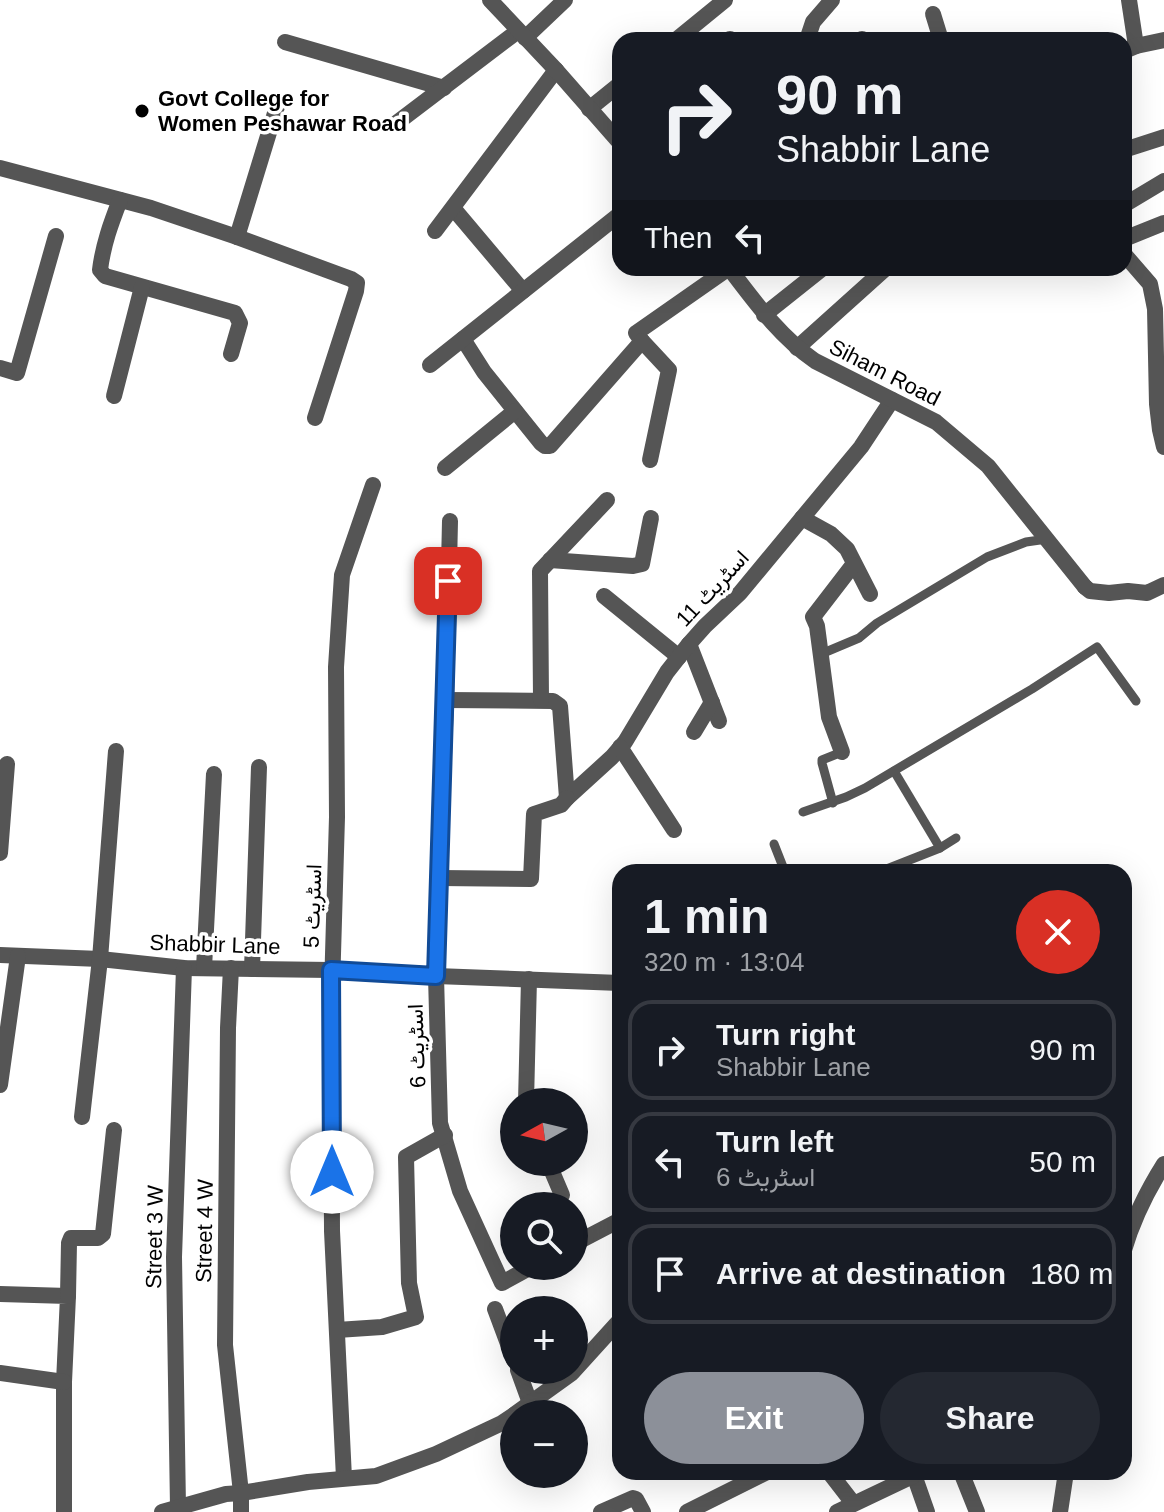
<!DOCTYPE html>
<html lang="en">
<head>
<meta charset="utf-8">
<style>
  body { margin:0; font-family:Arial,Vazirmatn,sans-serif; background:#242831; color:#f1f3f6; height:100vh; display:flex; flex-direction:column; font-size:30px; white-space:nowrap }
  * { box-sizing:border-box; margin:0 }
  p { font-size:26px; color:#9ea1a6 }
  .icon { flex:none; width:44px; height:44px; fill:none; stroke:currentColor; stroke-width:2; stroke-linecap:round; stroke-linejoin:round }
  .map { position:relative; flex:1; overflow:hidden }
  .panel { position:absolute; left:612px; top:864px; width:520px; height:616px; display:flex; flex-direction:column; background:#171b24; border-radius:24px; box-shadow:0 8px 32px #0002 }
  .panel>* { flex:none }
  .top-card { position:absolute; left:612px; top:32px; width:520px; height:244px; border-radius:24px; box-shadow:0 8px 32px #0002; background:#171b24; color:#f1f3f6; overflow:hidden }
  .needle { width:52px; rotate:262deg }
  .tools { position:absolute; left:500px; top:1088px; display:grid; gap:16px }
  .tools a { display:grid; place-items:center; width:88px; height:88px; border-radius:50%; background:#171b24; box-shadow:0 8px 32px #0002; font-size:40px }
  .pin { position:absolute; display:grid; place-items:center; width:68px; height:68px; color:#fff; margin:-34px; border-radius:16px; box-shadow:0 4px 12px #0006 }
  .me { position:absolute; width:88px; margin:-44px; rotate:0deg; stroke-linejoin:round; filter:drop-shadow(0 0 6px #0008) }
  .turn { display:flex; align-items:center; gap:28px; height:168px; padding:0 32px; font-size:36px }
  .turn .icon { width:104px; height:104px; stroke-width:2.5 }
  .turn b { display:block; font-size:56px; line-height:68px }
  .then { display:flex; align-items:center; height:76px; padding:0 32px; background:#0003; gap:16px; font-size:30px }
  .round { display:grid; place-items:center; flex:none; width:84px; height:84px; border-radius:42px; background:#242831 }
  .overview { display:flex; align-items:center; justify-content:space-between; height:136px; padding:0 32px }
  h1 { font-size:48px; font-weight:700; line-height:60px }
  .cta { display:flex; gap:16px; margin-top:auto; padding:16px 32px }
  .cta a { flex:1; height:92px; border-radius:48px; background:#8c9099; color:#fff; font-size:32px; font-weight:700; line-height:92px; text-align:center }
  .cta a+a { background:#242831; color:#f1f3f6 }
  ul { padding:0; list-style:none }
  li { display:flex; align-items:center; gap:24px; height:100px; margin:0 16px 12px; padding:0 16px; border:4px solid #363941; border-radius:24px }
  li div { flex:1 }
  li b { display:block; font-size:30px }
  li em { font-style:normal }
  .map>svg:first-child { display:block }
</style>
</head>
<body>
<div class="map">
<svg width="1164" height="1512" viewBox="0 0 1164 1512">
  <rect width="100%" height="100%" fill="#fff"/>
  <g fill="none" stroke-linecap="round" stroke-linejoin="round">
    <g stroke="#555" stroke-width="9">
      <path d="M821,654L859,638L877,623L987,557L1026,542L1047,539"/>
      <path d="M894,771L940,848"/>
      <path d="M833,803L822,763V760L842,752"/>
      <path d="M803,812L846,797L865,788L1032,689L1097,647L1136,701"/>
      <path d="M774,844L785,872"/>
      <path d="M879,872L940,848L956,838"/>
    </g>
    <g stroke="#555" stroke-width="16">
      <path d="M1129,0L1136,46"/>
      <path d="M933,14L941,40"/>
      <path d="M525,38L565,0"/>
      <path d="M862,39V40"/>
      <path d="M676,40L725,0"/>
      <path d="M729,40L730,39"/>
      <path d="M807,40L813,22L832,0"/>
      <path d="M285,42L444,88"/>
      <path d="M1124,51L1136,46L1164,40"/>
      <path d="M589,109L620,84"/>
      <path d="M394,125L518,31"/>
      <path d="M1124,150L1164,137"/>
      <path d="M0,168L151,208L237,237L351,279L357,283L356,291L315,418"/>
      <path d="M120,200C111,223 103,245 100,270L105,276L235,313L240,323L231,354"/>
      <path d="M1124,205L1164,181"/>
      <path d="M453,208L523,291"/>
      <path d="M435,231L556,70"/>
      <path d="M237,237L279,100"/>
      <path d="M1124,239L1164,223"/>
      <path d="M1124,254L1150,284L1155,309L1157,404L1160,430L1164,447"/>
      <path d="M764,315L823,268"/>
      <path d="M463,339L484,372L541,443L545,446H550L642,341L636,333L729,268"/>
      <path d="M642,341L669,370L650,460"/>
      <path d="M797,348L886,268"/>
      <path d="M430,365L620,214"/>
      <path d="M0,368L17,373L56,236"/>
      <path d="M114,396L142,287"/>
      <path d="M445,468L515,411"/>
      <path d="M802,518L831,534L847,549L870,594"/>
      <path d="M450,521L446,700L436,976L440,1123L460,1191L502,1283L533,1266"/>
      <path d="M550,560L633,566L642,564L651,518"/>
      <path d="M1085,587L1090,591L1109,593L1128,591L1147,593L1164,585"/>
      <path d="M604,596L679,657"/>
      <path d="M689,644L719,721"/>
      <path d="M446,700L553,701L560,706L567,798L612,757L625,742L667,672L689,644L705,626L740,593L861,447L892,400"/>
      <path d="M541,700L540,571L607,500"/>
      <path d="M694,732L712,702"/>
      <path d="M620,747L674,830"/>
      <path d="M842,752L829,717L817,626L813,617L853,565"/>
      <path d="M0,853L7,764"/>
      <path d="M440,878L531,879L534,814L561,805L567,798"/>
      <path d="M0,955L100,959L184,968L331,970L436,976L620,983"/>
      <path d="M204,968L214,774"/>
      <path d="M231,968L228,1028L225,1345L241,1493V1512"/>
      <path d="M252,969L259,767"/>
      <path d="M0,1085L18,956"/>
      <path d="M526,1102L529,979"/>
      <path d="M82,1117L100,959L116,751"/>
      <path d="M548,1162L562,1195"/>
      <path d="M574,1244L620,1220"/>
      <path d="M1124,1250C1133,1219 1147,1191 1164,1164"/>
      <path d="M0,1294L68,1296L64,1382V1512"/>
      <path d="M68,1296L69,1243L71,1238H98L103,1234L114,1130"/>
      <path d="M495,1309L514,1360"/>
      <path d="M337,1330L382,1327L416,1317L409,1283L406,1157L445,1135"/>
      <path d="M518,1370L530,1403"/>
      <path d="M0,1373L64,1382"/>
      <path d="M515,1414L572,1373L620,1320"/>
      <path d="M829,1472L853,1503"/>
      <path d="M961,1472L977,1512"/>
      <path d="M914,1475L927,1512"/>
      <path d="M344,1478L332,1231L331,1023L337,817L336,667L342,575L373,485"/>
      <path d="M178,1507L174,1257L184,968"/>
      <path d="M162,1512L226,1494L241,1493L308,1482L376,1476L436,1454L502,1423L514,1415"/>
      <path d="M601,1512L633,1498L636,1499L643,1512"/>
      <path d="M687,1512L767,1472"/>
      <path d="M837,1512L921,1472"/>
      <path d="M1060,1512L1066,1472"/>
    </g>
    <g stroke="#555" stroke-width="16">
      <path d="M490,0L556,70L620,143"/>
      <path d="M729,268C755,302 779,336 815,361L936,422L988,466L1085,587"/>
    </g>
  </g>
  <g fill="none" stroke-linecap="round" stroke-linejoin="round">
    <g stroke="#114b97" stroke-width="20">
      <path id="route" d="M332,1172L331,970L436,976L448,581"/>
    </g>
    <use href="#route" stroke="#1a73e8" stroke-width="14"/>
  </g>
  <circle fill="#000" stroke="#fff" stroke-width="3" cx="142" cy="111" r="8"/>
  <g text-anchor="middle" stroke-width="7" stroke-linejoin="round" paint-order="stroke">
    <g font-size="22" font-weight="bold" fill="#000" stroke="#fff" text-anchor="start">
      <text x="158" y="106">Govt College for<tspan x="158" dy="25">Women Peshawar Road</tspan></text>
    </g>
    <g font-size="22" fill="#000" stroke="#fff">
      <text transform="translate(885 372) rotate(27)" y="8">Siham Road</text>
      <text transform="translate(712 588) rotate(-47)" y="8">اسٹریٹ 11</text>
      <text transform="translate(312 906) rotate(-88)" y="8">اسٹریٹ 5</text>
      <text transform="translate(215 944) rotate(2)" y="8">Shabbir Lane</text>
      <text transform="translate(416 1046) rotate(-92)" y="8">اسٹریٹ 6</text>
      <text transform="translate(204 1231) rotate(-89)" y="8">Street 4 W</text>
      <text transform="translate(154 1237) rotate(-89)" y="8">Street 3 W</text>
    </g>
  </g>
</svg>
<div class="tools">
<a><svg class="needle" viewBox="-14 -14 28 28"><path d="M0-13l5 13h-10z" fill="#e53935"/><path d="M0 13l5-13h-10z" fill="#9ea1a6"/></svg></a>
<a><svg class="icon" aria-label="search" viewBox="0 0 24 24"><circle cx="10" cy="10" r="6"/><path d="M15 15l6 6"/></svg></a>
<a>+</a>
<a>−</a>
</div>
<div class="pin" style="left:448px;top:581px;background:#d93025"><svg class="icon" aria-label="arrive" viewBox="0 0 24 24"><path d="M6 21V4h12l-3 4 3 4H6"/></svg></div>
<svg class="me" style="left:332px;top:1172px" viewBox="-20 -20 40 40"><circle r="19" fill="#fff"/><path d="M0-13L10 11 0 6-10 11z" fill="#1a73e8"/></svg>
<div class="top-card">
<div class="turn"><svg class="icon" aria-label="right" viewBox="0 0 24 24"><path d="M7 20v-9h11M14 6l5 5-5 5"/></svg><div><b>90 m</b>Shabbir Lane</div></div>
<div class="then">Then<svg class="icon" aria-label="left" viewBox="0 0 24 24"><path d="M17 20v-9H6M10 6l-5 5 5 5"/></svg></div>
</div>
<section class="panel">
<div class="overview"><div><h1>1 min</h1><p>320 m · 13:04</p></div><a class="round" style="background:#d93025;color:#fff"><svg class="icon" aria-label="close" viewBox="0 0 24 24"><path d="M6 6l12 12M18 6L6 18"/></svg></a></div>
<ul>
<li><svg class="icon" aria-label="right" viewBox="0 0 24 24"><path d="M7 20v-9h11M14 6l5 5-5 5"/></svg><div><b>Turn right</b><p>Shabbir Lane</p></div><em>90 m</em></li>
<li><svg class="icon" aria-label="left" viewBox="0 0 24 24"><path d="M17 20v-9H6M10 6l-5 5 5 5"/></svg><div><b>Turn left</b><p>اسٹریٹ 6</p></div><em>50 m</em></li>
<li><svg class="icon" aria-label="arrive" viewBox="0 0 24 24"><path d="M6 21V4h12l-3 4 3 4H6"/></svg><div><b>Arrive at destination</b></div><em>180 m</em></li>
</ul>
<div class="cta"><a>Exit</a><a>Share</a></div>
</section>
</div>
</body>
</html>
